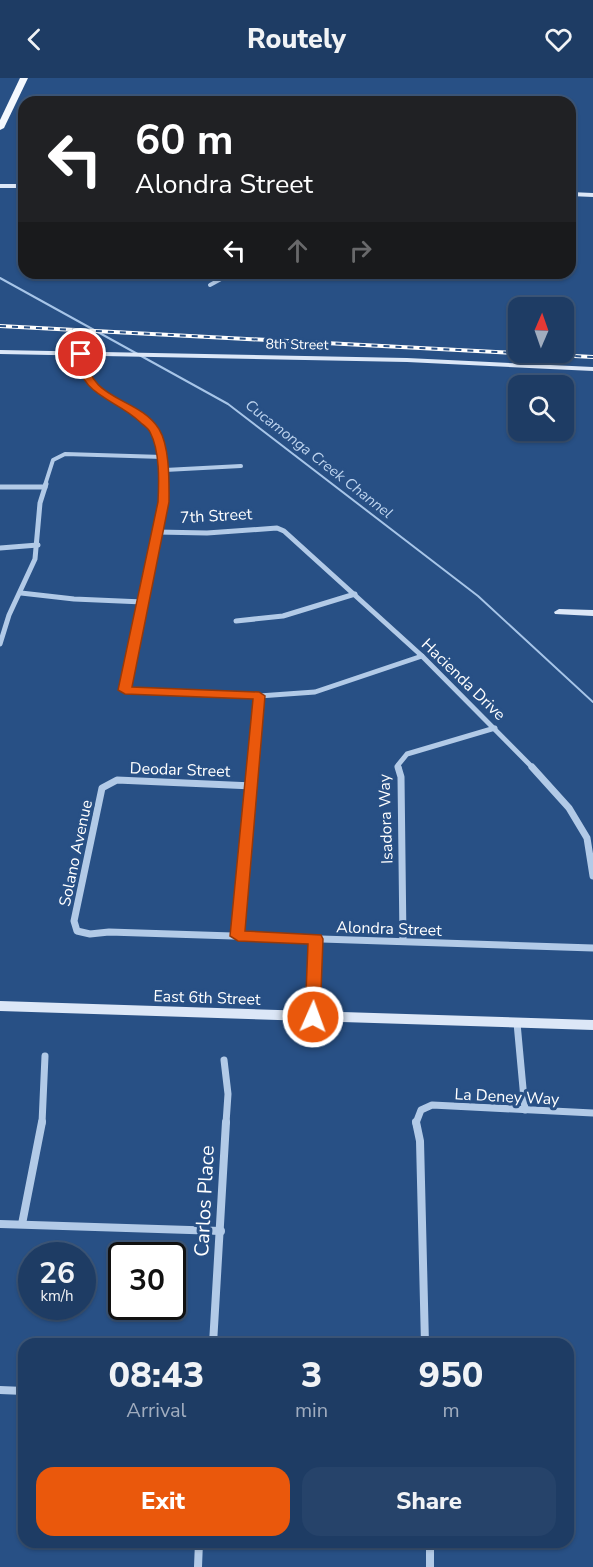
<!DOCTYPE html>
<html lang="en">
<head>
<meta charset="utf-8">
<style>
  body { margin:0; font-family:"Nunito Sans",sans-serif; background:#26436a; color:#f1f3f6; height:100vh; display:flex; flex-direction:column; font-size:22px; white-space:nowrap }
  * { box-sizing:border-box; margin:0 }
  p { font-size:20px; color:#a1adbf }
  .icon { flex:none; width:33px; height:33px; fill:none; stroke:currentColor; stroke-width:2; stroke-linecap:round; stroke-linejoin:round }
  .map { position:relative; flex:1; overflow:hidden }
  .panel { position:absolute; left:18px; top:1260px; width:556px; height:210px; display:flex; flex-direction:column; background:#1e3c64; border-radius:18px; box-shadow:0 2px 4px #0004,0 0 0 2px #3c5678 }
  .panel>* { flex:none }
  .hud { position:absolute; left:18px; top:18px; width:558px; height:183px; border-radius:18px; box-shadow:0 2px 4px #0004,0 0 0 2px #3c5678; background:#202124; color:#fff; overflow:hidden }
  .needle { width:39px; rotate:2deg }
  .buttons { position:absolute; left:508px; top:219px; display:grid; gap:12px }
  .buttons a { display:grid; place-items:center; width:66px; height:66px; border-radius:12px; background:#1e3c64; box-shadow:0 2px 4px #0004,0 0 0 2px #3c5678; font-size:30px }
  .speed { position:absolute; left:18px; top:1164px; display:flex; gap:12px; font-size:30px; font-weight:700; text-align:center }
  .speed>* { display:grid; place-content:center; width:78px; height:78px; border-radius:50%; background:#1e3c64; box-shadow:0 2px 4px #0004,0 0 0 2px #3c5678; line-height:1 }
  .speed small { font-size:15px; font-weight:400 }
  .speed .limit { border:3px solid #111; border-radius:9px; background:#fff; color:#111 }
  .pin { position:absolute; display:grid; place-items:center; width:51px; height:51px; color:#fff; margin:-26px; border:3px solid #fff; border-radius:50%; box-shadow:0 2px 6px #0007 }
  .me { position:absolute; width:66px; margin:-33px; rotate:2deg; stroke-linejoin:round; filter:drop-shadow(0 0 4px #0008) }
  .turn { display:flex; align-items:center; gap:21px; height:126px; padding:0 18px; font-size:27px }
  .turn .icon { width:78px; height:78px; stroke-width:2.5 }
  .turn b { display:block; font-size:42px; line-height:51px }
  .lanes { display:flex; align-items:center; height:57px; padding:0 18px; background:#0003; justify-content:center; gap:30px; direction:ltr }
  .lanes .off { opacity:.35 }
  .eta { display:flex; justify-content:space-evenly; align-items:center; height:102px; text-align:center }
  .eta b { font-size:36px; font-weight:800; line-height:42px }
  .action { display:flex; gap:12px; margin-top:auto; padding:12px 18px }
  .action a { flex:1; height:69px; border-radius:18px; background:#ea580c; color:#fff; font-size:24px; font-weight:800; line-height:69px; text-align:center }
  .action a+a { background:#26436a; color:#f1f3f6 }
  header { display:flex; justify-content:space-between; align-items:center; height:78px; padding:0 18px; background:#1e3c64; font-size:27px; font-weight:800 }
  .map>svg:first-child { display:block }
</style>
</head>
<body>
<header><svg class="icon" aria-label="back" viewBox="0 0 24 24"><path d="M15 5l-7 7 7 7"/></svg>Routely<svg class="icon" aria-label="heart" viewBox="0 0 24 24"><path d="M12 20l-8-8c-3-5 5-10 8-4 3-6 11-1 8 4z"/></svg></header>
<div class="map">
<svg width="593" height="1489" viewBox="0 0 593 1489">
  <rect width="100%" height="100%" fill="#285085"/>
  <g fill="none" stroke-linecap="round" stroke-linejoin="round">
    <path stroke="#a7c5e8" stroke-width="2" d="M0,200L228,326L478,518L593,624"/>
    <g stroke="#b2cae7" stroke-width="4">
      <path d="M210,207L232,195"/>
      <path d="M82,276C83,323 133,321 155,353C165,369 165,389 165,407"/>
      <path d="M165,392L241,388"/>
      <path d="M45,407L53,382L65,376L163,379"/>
    </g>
    <g stroke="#b2cae7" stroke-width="5">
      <path d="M165,406L125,612L259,618L315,614L422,578"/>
      <path d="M0,409H45"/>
      <path d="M157,454L207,455L277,450L284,453L422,578L533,690"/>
      <path d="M0,470L38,467"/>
      <path d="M21,515L74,521L143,524"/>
      <path d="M236,543L283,538L355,516"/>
      <path d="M0,566L9,537L35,481L40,425L46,406"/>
      <path d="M253,690L259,618"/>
      <path d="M399,690L398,687L407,676L495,650"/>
    </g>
    <g stroke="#b2cae7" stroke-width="7">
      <path d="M398,689L401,699L403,863"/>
      <path d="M532,689L569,730L587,760L593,798"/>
      <path d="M253,708L117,702L102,710L74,843L77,853L90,856L109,854L593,870"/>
      <path d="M238,858L253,689"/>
      <path d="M313,939L316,861"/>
      <path d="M517,945L525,1032"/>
      <path d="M224,982L228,1016L226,1045"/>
      <path d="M42,1045L45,978"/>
      <path d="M416,1045L421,1032L432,1027L593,1035"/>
    </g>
    <g stroke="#b2cae7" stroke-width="8">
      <path d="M416,1044L420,1063L425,1266"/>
      <path d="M0,1146L221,1153"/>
      <path d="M22,1146L42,1044"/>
      <path d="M213,1266L226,1044"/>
      <path d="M0,1312L24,1313"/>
      <path d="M430,1464V1489"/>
      <path d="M198,1489L199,1464"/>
    </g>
    <g fill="#dce7f7" fill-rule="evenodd">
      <rect x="0" y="106" width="24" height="4"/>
      <path d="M570,114L593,115V119L570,118Z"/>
      <path d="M0,272L407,280L593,289V293L407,284L0,276Z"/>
      <path d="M559,531L593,532V538L555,536L554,534Z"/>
      <path d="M0,923L593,942V952L0,933Z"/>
    </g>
    <path fill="#f4f8fe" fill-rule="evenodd" d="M20,0H28L4,50L0,52V42Z"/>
    <g stroke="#fff" stroke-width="4">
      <path id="rail" d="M0,248L593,279"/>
    </g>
    <use href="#rail" stroke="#285085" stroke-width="2" stroke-dasharray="6" stroke-linecap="butt"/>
  </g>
  <path fill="#ea580c" stroke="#983908" stroke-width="1.5" d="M81,273L86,276C88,324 138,318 159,351C170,369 169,404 169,424L132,609L259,614L265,618L245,853L321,857L323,861L320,939L318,943H307L305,939L308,866L238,863L230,858L253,621L125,616L118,612L158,424C159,403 160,373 150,354C148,350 143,347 140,344C115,320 78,318 77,276Z"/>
  <g text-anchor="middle" stroke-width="6" stroke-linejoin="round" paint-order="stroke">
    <g font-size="14" fill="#fff" stroke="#285085">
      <text transform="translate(297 266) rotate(1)" y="5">8th Street</text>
    </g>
    <g font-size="15" font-style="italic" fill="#bed4ef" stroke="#285085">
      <text transform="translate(319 381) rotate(38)" y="5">Cucamonga Creek Channel</text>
    </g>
    <g font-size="16" fill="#fff" stroke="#285085">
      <text transform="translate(216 437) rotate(-3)" y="6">7th Street</text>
      <text transform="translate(464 601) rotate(44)" y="6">Hacienda Drive</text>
      <text transform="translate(180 691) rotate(2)" y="6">Deodar Street</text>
      <text transform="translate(385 741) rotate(-92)" y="6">Isadora Way</text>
      <text transform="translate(75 775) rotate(-78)" y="6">Solano Avenue</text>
      <text transform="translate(389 850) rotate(2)" y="6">Alondra Street</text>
      <text transform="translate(207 919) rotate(2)" y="6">East 6th Street</text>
      <text transform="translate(507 1018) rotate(3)" y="6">La Deney Way</text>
    </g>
    <g font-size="20" fill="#fff" stroke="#285085">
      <text transform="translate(204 1123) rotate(-87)" y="7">Carlos Place</text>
    </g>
  </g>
</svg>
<div class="buttons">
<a><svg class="needle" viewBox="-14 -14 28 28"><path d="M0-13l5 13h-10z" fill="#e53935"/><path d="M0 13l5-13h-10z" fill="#a1adbf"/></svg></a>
<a><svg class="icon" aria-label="search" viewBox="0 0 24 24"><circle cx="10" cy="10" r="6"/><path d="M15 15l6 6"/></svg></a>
</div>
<div class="speed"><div>26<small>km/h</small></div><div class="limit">30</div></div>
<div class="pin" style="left:81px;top:276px;background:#d93025"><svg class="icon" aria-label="arrive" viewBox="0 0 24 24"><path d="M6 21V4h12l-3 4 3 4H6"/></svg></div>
<svg class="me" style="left:313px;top:939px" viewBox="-20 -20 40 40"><circle r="17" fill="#ea580c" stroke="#fff" stroke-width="3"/><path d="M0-11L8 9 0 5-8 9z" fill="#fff"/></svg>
<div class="hud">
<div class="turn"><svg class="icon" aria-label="left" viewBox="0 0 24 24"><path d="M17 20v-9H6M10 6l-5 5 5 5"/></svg><div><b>60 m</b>Alondra Street</div></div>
<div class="lanes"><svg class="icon" aria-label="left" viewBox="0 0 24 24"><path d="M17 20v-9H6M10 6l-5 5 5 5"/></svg><svg class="icon off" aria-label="ahead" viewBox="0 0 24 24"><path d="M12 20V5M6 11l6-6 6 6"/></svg><svg class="icon off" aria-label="right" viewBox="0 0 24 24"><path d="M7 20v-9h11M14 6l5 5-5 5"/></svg></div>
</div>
<section class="panel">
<div class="eta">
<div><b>08:43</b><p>Arrival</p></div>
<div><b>3</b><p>min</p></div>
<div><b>950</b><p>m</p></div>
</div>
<div class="action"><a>Exit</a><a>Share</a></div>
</section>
</div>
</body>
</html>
